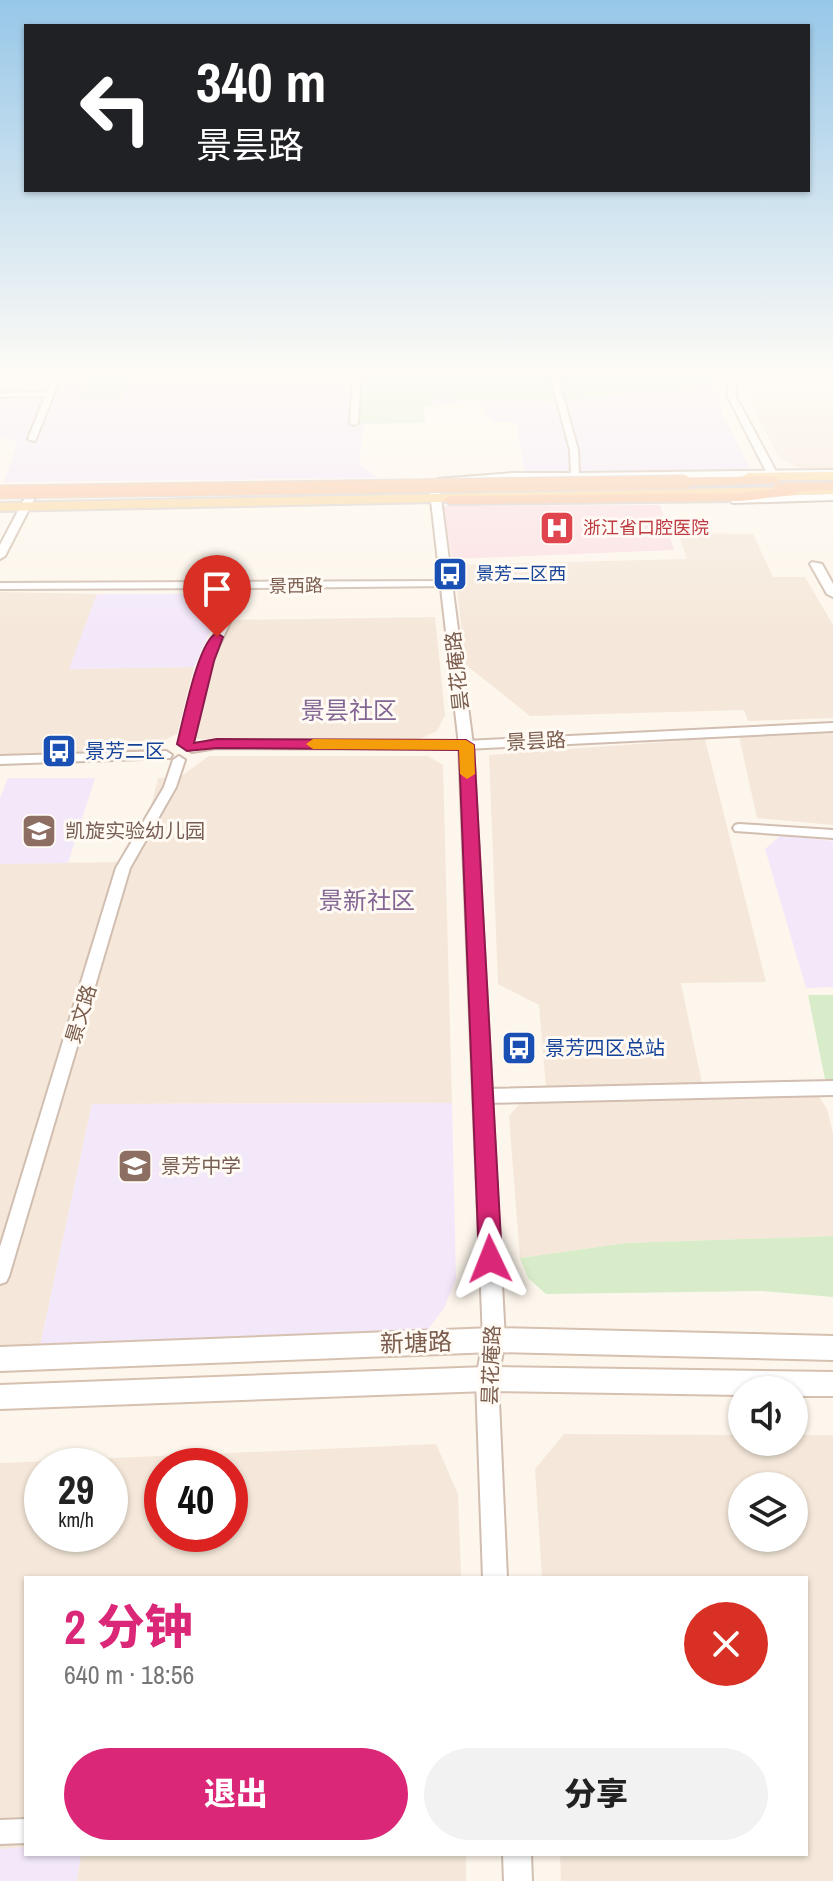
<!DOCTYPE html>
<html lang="zh">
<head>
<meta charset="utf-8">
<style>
  body { margin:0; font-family:"Archivo Narrow","Noto Sans SC",sans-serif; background:#f2f2f2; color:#222; height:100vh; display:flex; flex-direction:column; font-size:30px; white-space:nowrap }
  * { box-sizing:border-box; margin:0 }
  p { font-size:26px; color:#767676 }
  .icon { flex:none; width:44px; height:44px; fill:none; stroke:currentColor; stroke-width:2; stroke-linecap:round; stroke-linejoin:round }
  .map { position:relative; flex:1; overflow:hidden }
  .details { position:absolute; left:24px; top:1576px; width:784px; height:280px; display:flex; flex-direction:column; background:#fff; border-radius:0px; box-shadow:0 2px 6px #0004 }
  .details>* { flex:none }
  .hud { position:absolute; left:24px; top:24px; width:786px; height:168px; border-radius:0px; box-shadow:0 2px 6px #0004; background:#202124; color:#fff; overflow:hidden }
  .buttons { position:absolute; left:728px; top:1376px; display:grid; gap:16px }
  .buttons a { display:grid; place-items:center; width:80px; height:80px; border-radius:50%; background:#fff; box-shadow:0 2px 6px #0004; font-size:40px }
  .speed { position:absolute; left:24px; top:1448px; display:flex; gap:16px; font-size:40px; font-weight:700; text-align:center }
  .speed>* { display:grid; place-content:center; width:104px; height:104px; border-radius:50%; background:#fff; box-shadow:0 2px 6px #0004; line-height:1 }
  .speed small { font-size:20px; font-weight:400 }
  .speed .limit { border:12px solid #d22; background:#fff; color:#111 }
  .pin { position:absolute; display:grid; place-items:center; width:68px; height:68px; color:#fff; margin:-82px -34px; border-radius:50% 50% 50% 0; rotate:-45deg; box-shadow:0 0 8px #0007 }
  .pin .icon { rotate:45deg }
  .me { position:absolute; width:88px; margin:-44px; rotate:358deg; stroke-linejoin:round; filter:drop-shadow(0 0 6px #0008) }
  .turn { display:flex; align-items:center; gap:28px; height:168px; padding:0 40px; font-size:36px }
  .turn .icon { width:104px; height:104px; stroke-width:2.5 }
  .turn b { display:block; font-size:56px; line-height:68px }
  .round { display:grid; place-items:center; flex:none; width:84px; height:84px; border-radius:42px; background:#f2f2f2 }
  .headline { display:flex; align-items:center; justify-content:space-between; height:136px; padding:0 40px }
  h1 { font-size:48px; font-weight:800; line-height:60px; color:#db2777 }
  .action { display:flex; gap:16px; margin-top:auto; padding:16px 40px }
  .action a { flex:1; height:92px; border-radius:48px; background:#db2777; color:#fff; font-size:32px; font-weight:800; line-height:92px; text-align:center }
  .action a+a { background:#f2f2f2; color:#222 }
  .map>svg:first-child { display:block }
</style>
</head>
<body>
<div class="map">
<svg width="833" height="1881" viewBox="0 0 833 1881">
  <rect width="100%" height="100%" fill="#fdf6ec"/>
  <g fill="#f5e8da" fill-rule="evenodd">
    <path d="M752,371H833V468H799L779,458L748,398Z"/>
    <path d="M678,533L753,534L773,577H805L833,625V718L748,721L744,710L530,716L466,665L454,565L687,559Z"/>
    <path d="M0,592L97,594L70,669L194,667L177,734L137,754H0Z"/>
    <path d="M435,617L445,715L437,731L420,739H192L211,662L230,620Z"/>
    <path d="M833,733V825L757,818L739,737Z"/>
    <path d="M705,739L766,982L681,983L702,1083L546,1088L539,1005L498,984L489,755Z"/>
    <path d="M209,756H428L443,765L452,1103L92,1104L40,1346L0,1345V864L118,862L149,815L158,778L180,777Z"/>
    <path d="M816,1092L827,1109L833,1133V1236L626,1243L520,1258L509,1116L523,1100Z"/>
    <path d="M564,1434L742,1435V1442H794V1435H833V1881H561L560,1854H806V1578H542L535,1469ZM742,1486H794V1538H742Z"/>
    <path d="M436,1444L458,1494L461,1578H26V1847L0,1849V1463ZM42,1466H110V1534H42ZM162,1466H230V1534H162Z"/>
    <path d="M81,1854H466V1881H77Z"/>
  </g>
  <g fill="#f3e8fa">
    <path d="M0,371H713L722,414L751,470L525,473L516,422H492L477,400L424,407L425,423L364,424L359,464L378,478L4,482L18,441L0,438Z"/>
    <path d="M97,594H227L194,667L69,669Z"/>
    <path d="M8,778H95L68,863L0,864V799Z"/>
    <path d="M781,835L833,841V987L806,988L765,849Z"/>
    <path d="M452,1103L456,1279L444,1308L426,1332L40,1346L92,1104Z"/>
    <path d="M26,1847V1854H81L77,1881H0V1849Z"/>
  </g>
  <path fill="#fbdfe3" d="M660,505L674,550L452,559L443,506Z"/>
  <g fill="#d8ecc9">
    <path d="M358,371H714V383L556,402L431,399V406L423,407L425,423H354Z"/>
    <path d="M89,379H130L121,399H79Z"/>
    <path d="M808,995H833V1084H826Z"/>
    <path d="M833,1236V1297L761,1291L546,1294L528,1278L520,1258L626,1243Z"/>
  </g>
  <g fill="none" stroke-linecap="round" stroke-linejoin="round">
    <g stroke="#d1beb0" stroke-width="4">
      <g id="minor">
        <path d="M0,371H63L35,441L28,439L45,396L0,397V393L47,392L54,374L0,375Z"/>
        <path d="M353,371H361L358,423L354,425L350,423Z"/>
        <path d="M549,371H556L578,450L579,473L833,470V476L512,479L435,484L434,482L438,479L512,473H571L570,450Z"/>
        <path d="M833,494V500L733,503L729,500L733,497Z"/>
        <path d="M448,581L452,582V586L246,588L212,661L190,745L217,740L466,741L833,723V731L466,749L217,748L192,752L179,744L202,661L236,588L0,589V583Z"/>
        <path d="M166,751L172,755L170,758L0,764V756Z"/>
        <path d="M179,756L185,760L176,787L130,868L9,1276L6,1282L0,1284V1247L116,868L164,787L173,760Z"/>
        <path d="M739,824L833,830V838L735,831L733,828L735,825Z"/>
        <path d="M833,1081V1095L483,1103L477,1101L475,1096L477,1091L483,1089Z"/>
        <path d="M26,1819V1843L0,1844V1820Z"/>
      </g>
    </g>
    <g stroke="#d1beb0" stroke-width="4">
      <g id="tertiary">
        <path d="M727,371H735L736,397L779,477L778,479L769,477L728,397Z"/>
        <path d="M434,480L439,483L473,745L505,1340L498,1379L507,1578H483L476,1379L483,1340L459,745L429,483Z"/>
        <path d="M31,486L40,488L5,556L0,559V545Z"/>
        <path d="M812,562L822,564L833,584V597L827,594L810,564Z"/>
        <path d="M503,1854H531L532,1881H504Z"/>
      </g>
    </g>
    <g stroke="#d6c0b0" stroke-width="4">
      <g id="secondary">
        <path d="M494,1328L833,1336V1360L494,1352L0,1371V1347Z"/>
        <path d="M487,1367L833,1372V1396H794V1390H742V1395L487,1391L0,1409V1385Z"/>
      </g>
    </g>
    <g stroke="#dad1cd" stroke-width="4">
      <g id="primary">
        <path d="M833,472V480L748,481L742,477L748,473Z"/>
        <path d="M833,486V494L0,511V503Z"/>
      </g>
    </g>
    <g stroke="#dad1cd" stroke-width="4">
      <g id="trunk">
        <path d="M772,476L779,480L777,483L685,486L678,482L685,478Z"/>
        <path d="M833,482V490L801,491L794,495L741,501L450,504L443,500L450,496L741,493L774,489V484L779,483Z"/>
      </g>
    </g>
    <use href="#minor" fill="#fff" fill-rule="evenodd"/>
    <use href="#tertiary" fill="#fff" fill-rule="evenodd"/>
    <use href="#secondary" fill="#fff" fill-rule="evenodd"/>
    <use href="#primary" fill="#fbd9a5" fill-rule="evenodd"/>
    <use href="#trunk" fill="#f9c8a4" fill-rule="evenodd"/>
    <g stroke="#dad1cd" stroke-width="15" stroke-linecap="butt">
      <path id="trunk-bridge" d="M0,492L685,482"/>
    </g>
    <use href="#trunk-bridge" stroke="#f9c8a4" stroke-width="13"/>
  </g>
  <linearGradient id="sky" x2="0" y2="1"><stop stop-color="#97c7e8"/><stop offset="0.59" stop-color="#fefbf6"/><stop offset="1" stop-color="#fefbf6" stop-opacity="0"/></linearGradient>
  <rect width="833" height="634" fill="url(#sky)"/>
  <path fill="#db2777" stroke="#8e194d" stroke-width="2" d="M217,633L223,637L214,661L194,743L217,739L466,740L474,745L502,1259L499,1267L490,1270L482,1267L479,1259L459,750L217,748L187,751L177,744C183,722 198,640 217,633Z"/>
  <path fill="#f59e0b" d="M466,740L474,745L475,774L467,779L460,774L459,750L313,749L306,744L313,739Z"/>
  <defs>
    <g id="hospital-square" transform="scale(1.8)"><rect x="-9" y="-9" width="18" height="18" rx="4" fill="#e0444e" stroke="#fffaf3"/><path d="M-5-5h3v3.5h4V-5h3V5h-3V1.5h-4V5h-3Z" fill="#fff"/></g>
    <g id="bus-square" transform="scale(1.8)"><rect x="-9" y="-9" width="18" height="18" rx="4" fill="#1a4fb4" stroke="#fffaf3"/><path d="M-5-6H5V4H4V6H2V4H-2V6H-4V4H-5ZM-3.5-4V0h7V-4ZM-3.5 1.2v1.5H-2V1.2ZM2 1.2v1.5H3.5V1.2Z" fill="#fff"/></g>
    <g id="school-square" transform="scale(1.8)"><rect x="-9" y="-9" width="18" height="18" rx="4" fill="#8d6e63" stroke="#fffaf3"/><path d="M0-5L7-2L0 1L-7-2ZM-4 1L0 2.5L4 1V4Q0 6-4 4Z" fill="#fff"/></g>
  </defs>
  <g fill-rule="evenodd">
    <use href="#hospital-square" x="557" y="528"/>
    <use href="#bus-square" x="450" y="574"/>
    <use href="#bus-square" x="59" y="751"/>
    <use href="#school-square" x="39" y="831"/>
    <use href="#bus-square" x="519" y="1048"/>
    <use href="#school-square" x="135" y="1166"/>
  </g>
  <g text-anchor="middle" stroke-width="6" stroke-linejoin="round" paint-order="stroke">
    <g font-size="18" fill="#be3a42" stroke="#fffaf3" text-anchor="start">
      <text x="583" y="534">浙江省口腔医院</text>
    </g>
    <g font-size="18" fill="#164399" stroke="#fffaf3" text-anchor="start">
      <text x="476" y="580">景芳二区西</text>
    </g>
    <g font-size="18" fill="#7a5c4d" stroke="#fffaf3">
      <text transform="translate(296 586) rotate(-1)" y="6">景西路</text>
    </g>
    <g font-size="20" fill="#7a5c4d" stroke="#fffaf3">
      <text transform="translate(457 671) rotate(-96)" y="7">昙花庵路</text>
      <text transform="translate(536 741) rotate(-3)" y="7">景昙路</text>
      <text transform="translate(81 1014) rotate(-73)" y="7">景文路</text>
      <text transform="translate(491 1365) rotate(-88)" y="7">昙花庵路</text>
    </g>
    <g font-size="20" fill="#164399" stroke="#fffaf3" text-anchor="start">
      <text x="85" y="758">景芳二区</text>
      <text x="545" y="1055">景芳四区总站</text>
    </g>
    <g font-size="20" fill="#785e54" stroke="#fffaf3" text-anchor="start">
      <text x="65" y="838">凯旋实验幼儿园</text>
      <text x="161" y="1173">景芳中学</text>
    </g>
    <g font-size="24" fill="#846695" stroke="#fffaf3">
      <text x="349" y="719">景昙社区</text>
      <text x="367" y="909">景新社区</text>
    </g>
    <g font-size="24" fill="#7a5c4d" stroke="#fffaf3">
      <text transform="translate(416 1343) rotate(-2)" y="8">新塘路</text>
    </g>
  </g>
</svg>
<div class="buttons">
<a><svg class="icon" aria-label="sound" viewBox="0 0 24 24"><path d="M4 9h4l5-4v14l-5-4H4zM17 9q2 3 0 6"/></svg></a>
<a><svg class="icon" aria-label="layers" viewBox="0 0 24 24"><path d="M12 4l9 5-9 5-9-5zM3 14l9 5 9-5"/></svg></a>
</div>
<div class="speed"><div>29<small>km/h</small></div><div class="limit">40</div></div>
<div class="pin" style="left:217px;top:637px;background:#d93025"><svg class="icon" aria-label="arrive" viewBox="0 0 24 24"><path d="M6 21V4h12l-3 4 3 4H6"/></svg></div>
<svg class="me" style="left:490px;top:1259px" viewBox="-20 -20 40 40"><path d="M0-17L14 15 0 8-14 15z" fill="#db2777" stroke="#fff" stroke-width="4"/></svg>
<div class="hud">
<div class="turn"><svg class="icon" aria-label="left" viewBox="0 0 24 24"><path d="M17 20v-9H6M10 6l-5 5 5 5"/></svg><div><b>340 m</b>景昙路</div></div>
</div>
<section class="details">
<div class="headline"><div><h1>2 分钟</h1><p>640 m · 18:56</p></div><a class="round" style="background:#d93025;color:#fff"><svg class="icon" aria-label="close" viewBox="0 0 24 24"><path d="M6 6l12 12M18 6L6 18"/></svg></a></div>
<div class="action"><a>退出</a><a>分享</a></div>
</section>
</div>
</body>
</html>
